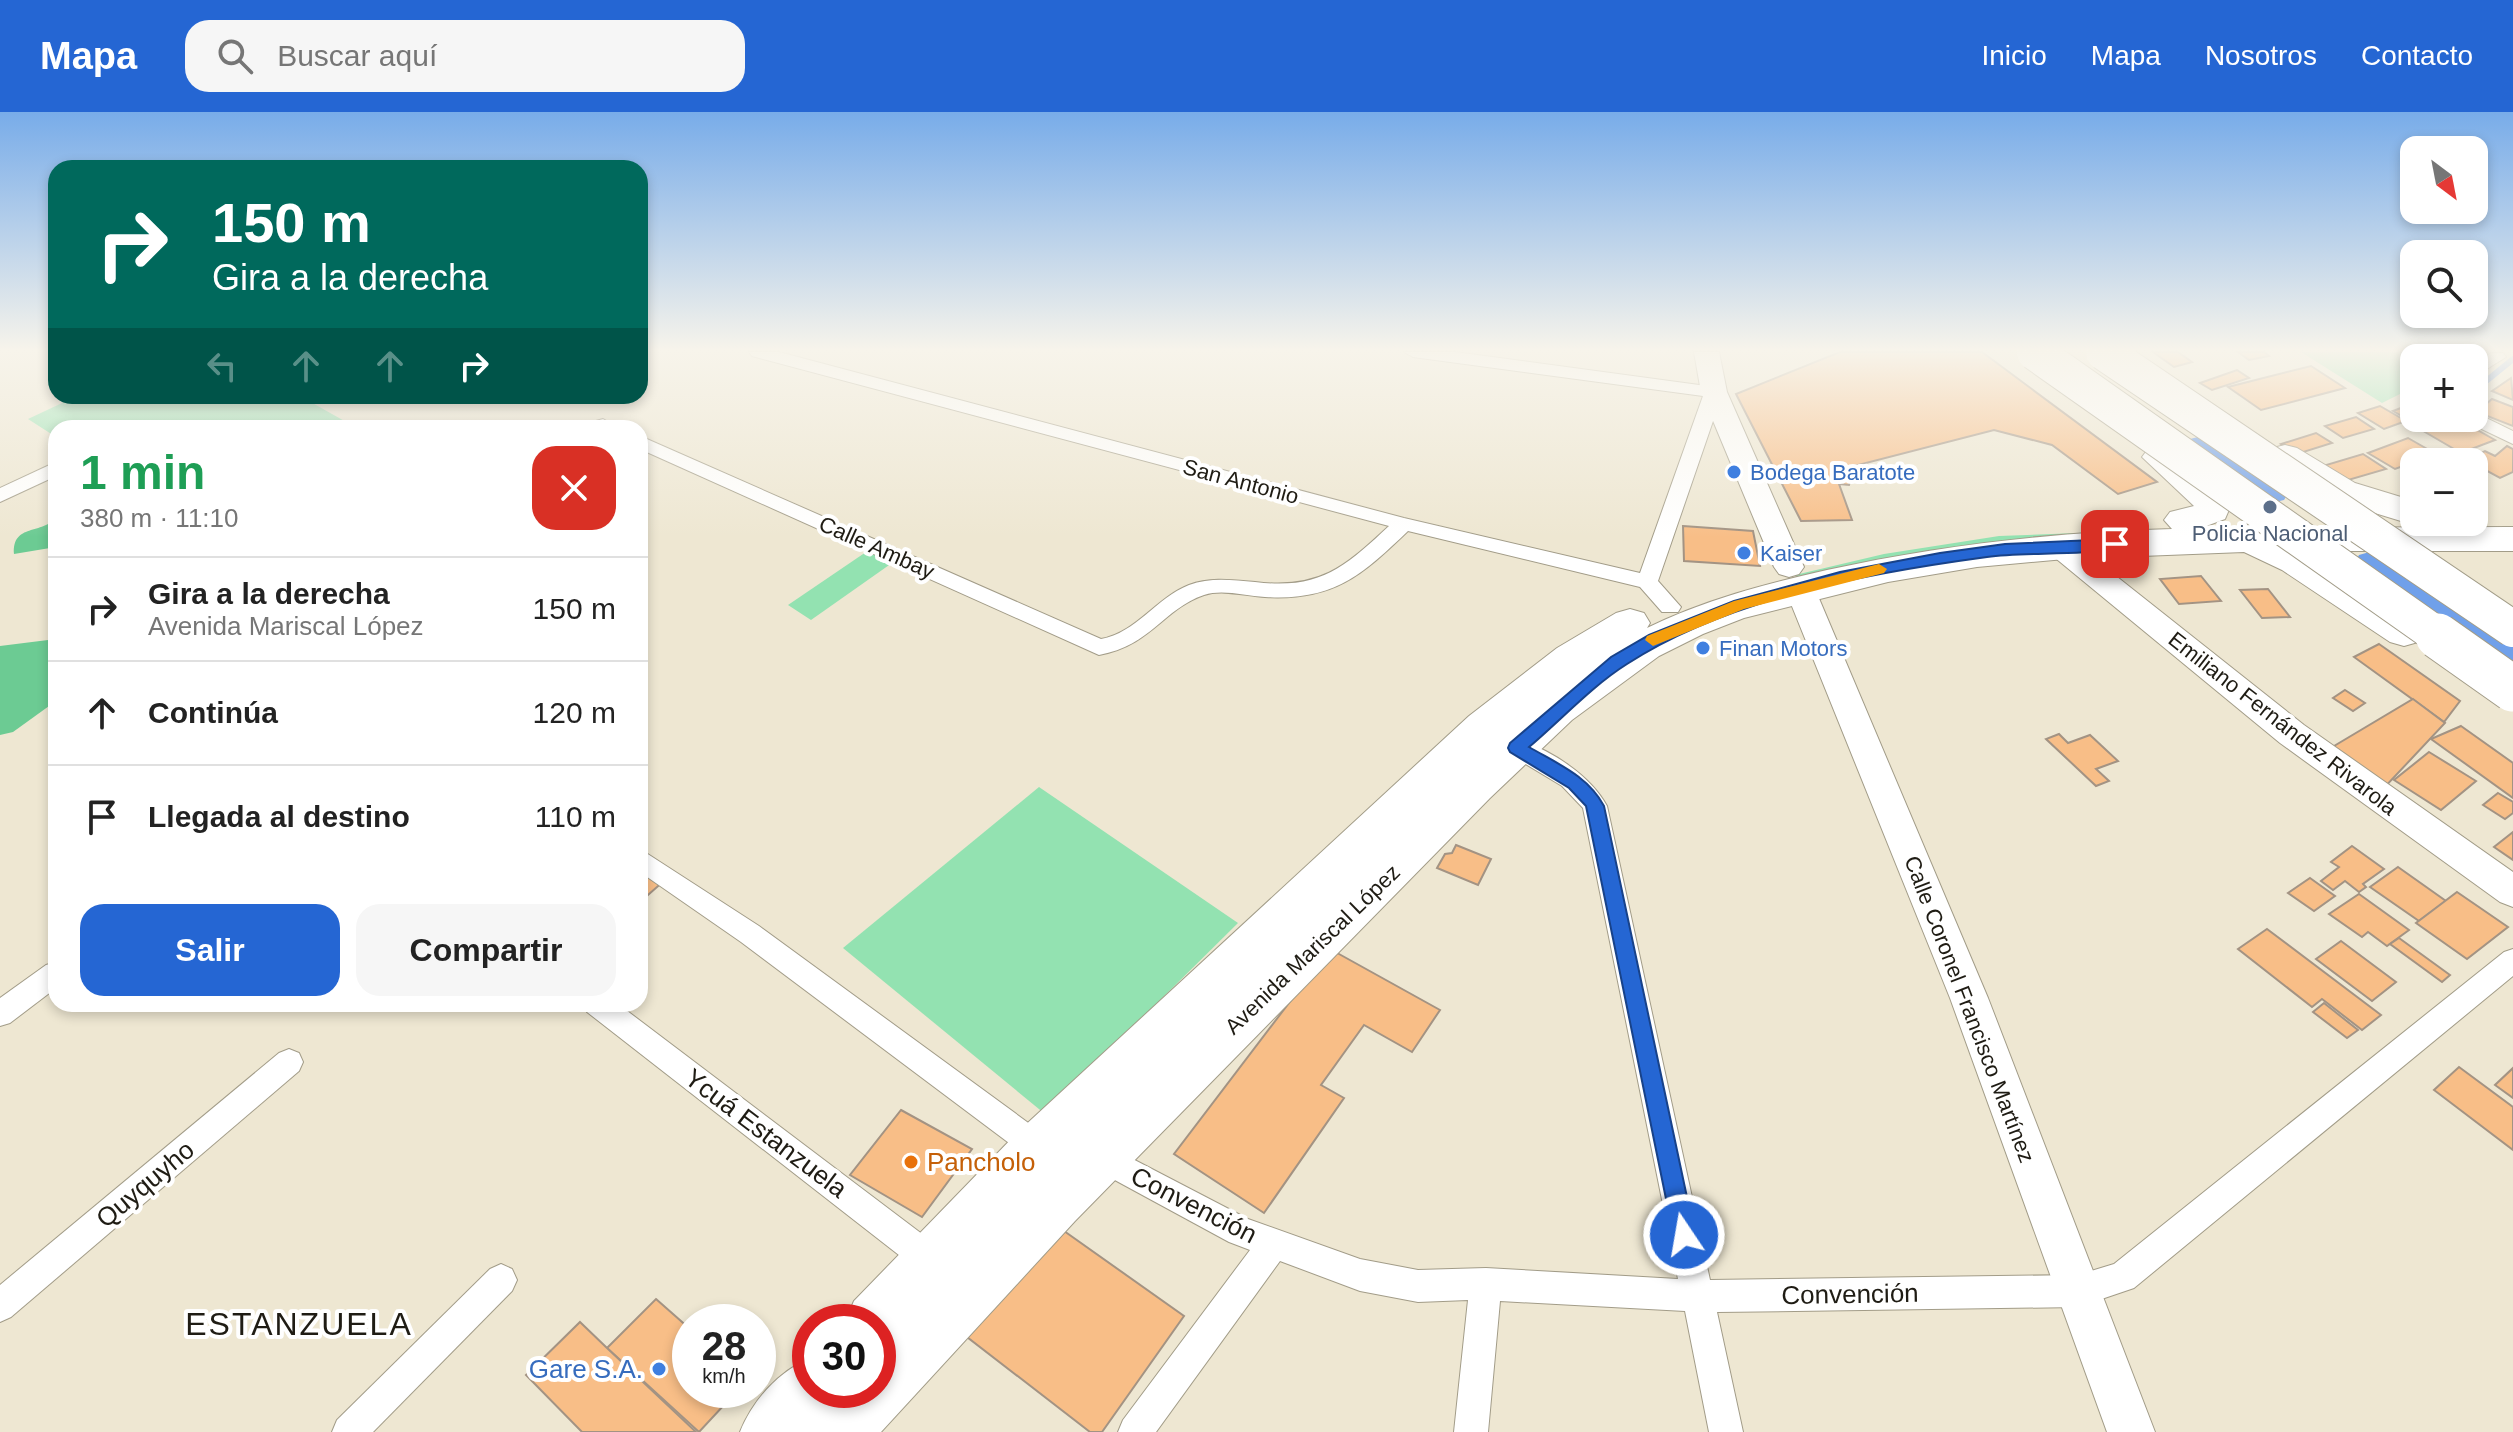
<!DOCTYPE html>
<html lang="es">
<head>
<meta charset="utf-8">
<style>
  body { margin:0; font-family:Arial,sans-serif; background:#f6f6f6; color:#222; height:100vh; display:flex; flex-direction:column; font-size:30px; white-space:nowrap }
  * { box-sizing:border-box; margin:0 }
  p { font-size:26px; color:#767676 }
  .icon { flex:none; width:44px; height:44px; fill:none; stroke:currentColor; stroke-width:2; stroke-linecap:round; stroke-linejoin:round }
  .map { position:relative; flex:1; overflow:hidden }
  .drawer { position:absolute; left:48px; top:308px; width:600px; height:592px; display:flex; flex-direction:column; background:#fff; border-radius:24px; box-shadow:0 4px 12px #0003 }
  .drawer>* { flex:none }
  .hud { position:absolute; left:48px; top:48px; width:600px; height:244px; border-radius:24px; box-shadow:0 4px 12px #0003; background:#00695c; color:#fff; overflow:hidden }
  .needle { width:52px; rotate:148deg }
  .fabs { position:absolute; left:2400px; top:24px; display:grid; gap:16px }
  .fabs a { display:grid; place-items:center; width:88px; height:88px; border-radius:16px; background:#fff; box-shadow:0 4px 12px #0003; font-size:40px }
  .speed { position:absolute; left:672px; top:1192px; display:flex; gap:16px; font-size:40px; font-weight:700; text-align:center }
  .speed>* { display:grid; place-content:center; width:104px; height:104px; border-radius:50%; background:#fff; box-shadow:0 4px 12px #0003; line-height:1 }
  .speed small { font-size:20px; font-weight:400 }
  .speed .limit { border:12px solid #d22; background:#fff; color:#111 }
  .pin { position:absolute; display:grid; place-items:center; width:68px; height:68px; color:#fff; margin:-34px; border-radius:16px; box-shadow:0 4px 12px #0006 }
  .me { position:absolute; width:88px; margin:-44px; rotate:348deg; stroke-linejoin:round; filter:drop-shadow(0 0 6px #0008) }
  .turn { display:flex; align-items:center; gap:28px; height:168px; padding:0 32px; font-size:36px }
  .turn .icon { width:104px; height:104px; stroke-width:2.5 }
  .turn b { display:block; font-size:56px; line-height:68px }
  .lanes { display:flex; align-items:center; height:76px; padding:0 32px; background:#0003; justify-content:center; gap:40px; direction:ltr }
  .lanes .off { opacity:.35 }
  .round { display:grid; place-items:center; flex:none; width:84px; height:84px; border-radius:24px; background:#f6f6f6 }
  .head { display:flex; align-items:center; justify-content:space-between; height:136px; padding:0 32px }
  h1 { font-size:48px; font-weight:600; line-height:60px; color:#1e9e55 }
  .primary-button { display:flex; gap:16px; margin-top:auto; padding:16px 32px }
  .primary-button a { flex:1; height:92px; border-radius:24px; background:#2566d3; color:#fff; font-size:32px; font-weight:600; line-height:92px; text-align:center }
  .primary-button a+a { background:#f6f6f6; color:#222 }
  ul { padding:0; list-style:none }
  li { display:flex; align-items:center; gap:24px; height:104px; padding:0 32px; border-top:2px solid #e0e0e0 }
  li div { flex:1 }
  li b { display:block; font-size:30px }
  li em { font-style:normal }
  header { display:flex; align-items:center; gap:48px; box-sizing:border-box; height:112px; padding:0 40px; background:#2566d3; color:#fff }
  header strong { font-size:38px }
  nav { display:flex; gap:44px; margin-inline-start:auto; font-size:28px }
  .search { width:560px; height:72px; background:#f6f6f6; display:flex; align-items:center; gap:20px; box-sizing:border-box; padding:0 28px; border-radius:24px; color:#767676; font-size:30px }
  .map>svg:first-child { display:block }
</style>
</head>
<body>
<header>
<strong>Mapa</strong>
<div class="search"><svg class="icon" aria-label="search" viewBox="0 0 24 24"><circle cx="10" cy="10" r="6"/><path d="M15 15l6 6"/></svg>Buscar aquí</div>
<nav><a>Inicio</a><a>Mapa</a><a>Nosotros</a><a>Contacto</a></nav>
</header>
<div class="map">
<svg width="2513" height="1320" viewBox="0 0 2513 1320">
  <rect width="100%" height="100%" fill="#eee7d2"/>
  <g fill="#93e2b1">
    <path d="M2301,240H2483L2472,246H2414V275L2382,291Z"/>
    <path d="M77,284H300L348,311L339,316H56V325L28,307Z"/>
    <path d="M2262,414L2273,422L1798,470L1795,463L1884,442L1999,424Z"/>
    <path d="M869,438L892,451L811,508L788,493Z"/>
    <path d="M1039,675L1238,811L1045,1002L843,836Z"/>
  </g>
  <g fill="#6ccb93">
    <path d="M56,405V435L14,442C12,411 43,423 56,405Z"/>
    <path d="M56,527V589L13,620L0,623V534Z"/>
  </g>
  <g fill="#eee7d2">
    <path d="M2045,240H2091L2268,367L2240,376Z"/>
    <path d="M2418,468L2513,532V562L2390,470Z"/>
  </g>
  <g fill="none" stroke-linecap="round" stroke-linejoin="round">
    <path stroke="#70a0ea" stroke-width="6" d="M2474,279L2513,247"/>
    <g fill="#70a0ea" fill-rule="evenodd">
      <path d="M2202,324L2214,327L2284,372L2289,380L2284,388L2271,391L2258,388L2190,341L2185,334L2190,327Z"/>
      <path d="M2373,439L2387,443L2513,527V561L2499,557L2359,461L2354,452L2359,443Z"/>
    </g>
  </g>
  <g fill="#f8be87" stroke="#a39383" stroke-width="2">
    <path d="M1840,240H1982L2157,370L2118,382L2052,333L1994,318L1854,354L1849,373L1839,372L1852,408L1801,409L1736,282Z"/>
    <path d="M2153,240H2178L2192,250L2174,255Z"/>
    <path d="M2238,240H2264L2269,244L2249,248Z"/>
    <path d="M2311,254L2345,276L2261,298L2228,275Z"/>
    <path d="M2237,258L2249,266L2212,278L2200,271Z"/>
    <path d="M2511,266L2513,288L2492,279Z"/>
    <path d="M2492,287L2513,295V314L2477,300Z"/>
    <path d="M2414,291V306H2432L2416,312L2393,299Z"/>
    <path d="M2380,294L2406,309L2384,317L2358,301Z"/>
    <path d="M2356,305L2374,317L2343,326L2325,314Z"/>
    <path d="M2432,306H2456L2495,328L2461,341L2413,313Z"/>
    <path d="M2316,321L2332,331L2297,342L2281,332Z"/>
    <path d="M2408,326L2436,342L2395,357L2368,341Z"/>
    <path d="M2507,334L2513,337V360L2500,366L2467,348L2485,339L2495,344Z"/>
    <path d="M2363,342L2386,357L2338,371L2316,356Z"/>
    <path d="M1683,414L1753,419L1760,454L1684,449Z"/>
    <path d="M2201,464L2221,489L2179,492L2160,467Z"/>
    <path d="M2268,477L2290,505L2262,506L2240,478Z"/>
    <path d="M2379,532L2460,589L2444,610L2354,545Z"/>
    <path d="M2345,578L2365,591L2353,599L2333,586Z"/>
    <path d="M2413,587L2445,611L2382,678L2329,637Z"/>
    <path d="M2461,614L2513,651V686L2431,627Z"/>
    <path d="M2059,622L2068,631L2090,623L2118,649L2096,657L2109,669L2096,674L2046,627Z"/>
    <path d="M2429,640L2476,669L2441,698L2394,668Z"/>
    <path d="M2498,681L2513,690V701L2505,707L2483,693Z"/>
    <path d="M2513,720V748L2494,735Z"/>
    <path d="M1456,733L1491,747L1478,773L1437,756L1445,742L1452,741Z"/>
    <path d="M2352,734L2384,757L2363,772L2366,775L2359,780L2345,769L2333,778L2321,769L2339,755L2331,750Z"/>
    <path d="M640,753L665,768L640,790Z"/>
    <path d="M2398,755L2446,789L2419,809L2370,775Z"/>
    <path d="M2310,766L2335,784L2314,799L2288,781Z"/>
    <path d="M2457,780L2508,815L2467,847L2416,811Z"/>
    <path d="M2359,782L2409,818L2387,834L2368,820L2362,825L2329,802Z"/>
    <path d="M2267,817L2381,903L2362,918L2322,887L2312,895L2238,837Z"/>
    <path d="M2399,826L2450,863L2442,870L2390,832Z"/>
    <path d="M2341,829L2396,870L2372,889L2316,847Z"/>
    <path d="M1330,837L1440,898L1412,940L1364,913L1321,973L1344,986L1264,1101L1174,1042Z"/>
    <path d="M2324,891L2358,918L2347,926L2313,900Z"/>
    <path d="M2459,955L2513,995V1038L2434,978Z"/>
    <path d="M2513,956V986L2495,973Z"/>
    <path d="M901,998L972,1037L922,1105L850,1063Z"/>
    <path d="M1057,1114L1184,1204L1102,1320H1090L967,1225Z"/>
    <path d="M656,1187L690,1217V1278H738L699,1320L607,1236Z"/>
    <path d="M580,1210L607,1236L696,1320H582L526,1263Z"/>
  </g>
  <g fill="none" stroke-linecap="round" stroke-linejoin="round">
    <g stroke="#a29c88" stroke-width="2">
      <g id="street">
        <path d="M749,240H779L1404,406L1640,461L1703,284L1413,245L1404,240H1455L1714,275L1723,280L1658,469L1681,495L1678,500H1662L1640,475L1408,419C1361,464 1333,489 1265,485C1245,484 1223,477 1204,483C1163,497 1152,533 1099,543L640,337V324L1101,527C1136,521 1156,486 1189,473C1210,465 1232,468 1255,470C1319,478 1344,456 1389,414L752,244Z"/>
        <path d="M2491,241H2503L2506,245L2474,265V252Z"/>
        <path d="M2474,300L2513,319V332L2467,310L2465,306H2474Z"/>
        <path d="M603,307L618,316H596V309Z"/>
        <path d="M56,350V364L0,390V376Z"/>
        <path d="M1517,627C1551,638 1590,663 1607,694L1710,1168L2078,1163L2114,1152L2504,840L2513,837V864L2134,1176L2078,1195L1717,1200L1743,1320H1709L1685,1199L1500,1189L1488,1320H1454L1468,1188L1418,1190L1360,1179L1280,1149L1156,1320H1118L1123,1308L1250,1138L1229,1130L1089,1054L1085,1044L1089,1034L1100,1030L1248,1107L1360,1147L1418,1158L1486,1156L1678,1167L1583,696L1562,674L1509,642L1505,636L1509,630Z"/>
        <path d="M640,737L759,814L1049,1026L1054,1036L1049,1046L1039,1050L1029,1046L741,830L640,760Z"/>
        <path d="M56,850V876L10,911L0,914V886L46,853Z"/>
        <path d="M583,892H618L926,1125L948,1136L953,1147L948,1158L937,1162L904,1147L587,900Z"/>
        <path d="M289,937L299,941L303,950L299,959L11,1205L0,1210V1173L279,941Z"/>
        <path d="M501,1152L512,1157L517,1168L512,1179L373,1320H332L337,1308L490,1157Z"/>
      </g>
    </g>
    <g stroke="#a29c88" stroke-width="2">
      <g id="secondary">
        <path d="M1694,240H1719L1727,280L1804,455L1799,462L1789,465L1779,462L1774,455L1701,280Z"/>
        <path d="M2058,424L2068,426L2304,613L2513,760V795L2500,790L2280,631L2048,440L2043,433L2048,426Z"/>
        <path d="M1800,467L1811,470L1815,477L1988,886L2155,1320H2107L1950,886L1785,477L1789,470Z"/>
      </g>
    </g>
    <g stroke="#a29c88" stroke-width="2">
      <g id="highway">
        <path d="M2285,333L2297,336L2355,371L2414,389V410H2424L2414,413L2329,387L2273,352L2267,344L2273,336Z"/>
        <path d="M2160,334C2188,341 2215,369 2231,393L2225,407L2201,416L2513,415V439H2307L2418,510L2424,520L2418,530L2404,534L2390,530L2282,458L2244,440L2065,447L1977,455L1888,470L1744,506L1703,522L1659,544L1572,608L1490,686L1075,1109L881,1320H740C753,1288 778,1260 810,1246V1278H878V1210H845L854,1189L1020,1018L1469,604L1557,536L1616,501L1630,497L1644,501L1650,511L1647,516C1704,488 1765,472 1827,458C1940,433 2056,420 2172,417L2164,408L2170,400L2194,394L2142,345L2148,337Z"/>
      </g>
    </g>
    <use href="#street" fill="#fff" fill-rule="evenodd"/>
    <use href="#secondary" fill="#fff" fill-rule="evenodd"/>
    <use href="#highway" fill="#fff" fill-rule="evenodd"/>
    <g stroke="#a29c88" stroke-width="38" stroke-linecap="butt">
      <g id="highway-bridge-far1">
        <path d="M2035,240L2441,526"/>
        <path d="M2104,240L2513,517"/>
      </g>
    </g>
    <g stroke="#a29c88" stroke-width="47" stroke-linecap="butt">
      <path id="highway-bridge" d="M2438,524L2513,577"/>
    </g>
    <use href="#highway-bridge-far1" stroke="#fff" stroke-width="36"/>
    <use href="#highway-bridge" stroke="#fff" stroke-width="45"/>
  </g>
  <linearGradient id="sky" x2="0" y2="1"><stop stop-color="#78ace9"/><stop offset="0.56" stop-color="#f7f4eb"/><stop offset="1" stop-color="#f7f4eb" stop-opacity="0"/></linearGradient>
  <rect width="2513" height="425" fill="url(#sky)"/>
  <path fill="#2566d3" stroke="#184289" stroke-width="2" d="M2115,427L2123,432L2120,435C2081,445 2028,439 1987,445C1868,461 1729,486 1627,552C1592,574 1561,608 1529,635C1558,652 1588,664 1604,694L1695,1123L1692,1131L1684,1134L1675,1131L1586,694L1569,676L1510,640L1508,636L1510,631L1611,545L1649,523L1734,489L1840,460L1940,441L2005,432Z"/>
  <path fill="#f59e0b" d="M1879,452L1887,457L1884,461L1744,497L1653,534L1645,528L1647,524L1734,489Z"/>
  <g fill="#3f7fe0" stroke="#fff" stroke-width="3">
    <circle cx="1734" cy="360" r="8"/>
    <circle cx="1744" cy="441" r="8"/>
    <circle cx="1703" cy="536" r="8"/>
    <circle cx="659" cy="1257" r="8"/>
  </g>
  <circle fill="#5c6f8a" stroke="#fff" stroke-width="3" cx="2270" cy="395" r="8"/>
  <circle fill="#e8710a" stroke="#fff" stroke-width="3" cx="911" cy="1050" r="8"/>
  <g text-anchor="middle" stroke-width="8" stroke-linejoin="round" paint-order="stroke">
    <g font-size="22" fill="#366cbe" stroke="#fff" text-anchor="start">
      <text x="1750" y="368">Bodega Baratote</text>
      <text x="1760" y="449">Kaiser</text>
      <text x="1719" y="544">Finan Motors</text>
    </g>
    <g font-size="22" fill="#1f1c14" stroke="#fff">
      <text transform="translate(1241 369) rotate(15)" y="8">San Antonio</text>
      <text transform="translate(877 435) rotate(24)" y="8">Calle Ambay</text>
      <text transform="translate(2283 611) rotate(38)" y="8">Emiliano Fernández Rivarola</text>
      <text transform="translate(1312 837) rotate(-44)" y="8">Avenida Mariscal López</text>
      <text transform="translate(1970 897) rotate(69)" y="8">Calle Coronel Francisco Martínez</text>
    </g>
    <g font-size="22" fill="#4e5e75" stroke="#fff">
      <text x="2270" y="429">Policia Nacional</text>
    </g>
    <g font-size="26" fill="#1f1c14" stroke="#fff">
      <text transform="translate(766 1021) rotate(37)" y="9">Ycuá Estanzuela</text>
      <text transform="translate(145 1072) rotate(-40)" y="9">Quyquyho</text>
      <text transform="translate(1194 1093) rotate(27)" y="9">Convención</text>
      <text transform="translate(1850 1182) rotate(-1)" y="9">Convención</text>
    </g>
    <g font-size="26" fill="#c56008" stroke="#fff" text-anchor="start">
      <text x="927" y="1059">Pancholo</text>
    </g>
    <g font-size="26" fill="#366cbe" stroke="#fff" text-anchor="end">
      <text x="643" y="1266">Gare S.A.</text>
    </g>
    <g font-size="32" letter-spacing="2" fill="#1f1c14" stroke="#fff">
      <text x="299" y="1223">ESTANZUELA</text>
    </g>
  </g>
</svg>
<div class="fabs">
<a><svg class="needle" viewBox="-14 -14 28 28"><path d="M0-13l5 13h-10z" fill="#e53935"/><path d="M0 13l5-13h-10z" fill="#767676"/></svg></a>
<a><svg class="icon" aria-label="search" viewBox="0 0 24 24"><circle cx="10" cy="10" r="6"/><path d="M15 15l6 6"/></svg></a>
<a>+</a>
<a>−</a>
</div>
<div class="speed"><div>28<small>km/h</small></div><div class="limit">30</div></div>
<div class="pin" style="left:2115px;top:432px;background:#d93025"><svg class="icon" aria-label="arrive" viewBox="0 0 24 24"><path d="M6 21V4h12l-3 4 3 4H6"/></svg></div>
<svg class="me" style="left:1684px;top:1123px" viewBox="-20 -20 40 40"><circle r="17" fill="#2566d3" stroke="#fff" stroke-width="3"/><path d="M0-11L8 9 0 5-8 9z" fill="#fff"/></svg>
<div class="hud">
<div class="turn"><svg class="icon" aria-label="right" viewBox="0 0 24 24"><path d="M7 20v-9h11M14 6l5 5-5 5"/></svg><div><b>150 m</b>Gira a la derecha</div></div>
<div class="lanes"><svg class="icon off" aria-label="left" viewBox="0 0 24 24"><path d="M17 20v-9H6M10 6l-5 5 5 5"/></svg><svg class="icon off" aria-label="ahead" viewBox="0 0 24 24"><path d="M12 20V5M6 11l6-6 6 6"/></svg><svg class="icon off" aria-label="ahead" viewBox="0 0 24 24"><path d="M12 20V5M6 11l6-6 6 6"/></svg><svg class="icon" aria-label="right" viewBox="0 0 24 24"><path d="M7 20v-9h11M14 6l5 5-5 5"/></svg></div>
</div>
<section class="drawer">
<div class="head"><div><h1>1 min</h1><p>380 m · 11:10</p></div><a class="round" style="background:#d93025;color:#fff"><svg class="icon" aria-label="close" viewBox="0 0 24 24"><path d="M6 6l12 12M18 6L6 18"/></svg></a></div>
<ul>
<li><svg class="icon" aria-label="right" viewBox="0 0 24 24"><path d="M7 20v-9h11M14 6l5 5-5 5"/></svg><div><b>Gira a la derecha</b><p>Avenida Mariscal López</p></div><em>150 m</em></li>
<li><svg class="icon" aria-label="ahead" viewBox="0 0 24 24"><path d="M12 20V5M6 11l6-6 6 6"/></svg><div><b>Continúa</b></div><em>120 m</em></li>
<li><svg class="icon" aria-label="arrive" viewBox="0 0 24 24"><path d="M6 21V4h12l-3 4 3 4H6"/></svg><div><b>Llegada al destino</b></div><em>110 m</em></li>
</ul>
<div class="primary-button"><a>Salir</a><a>Compartir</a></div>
</section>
</div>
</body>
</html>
